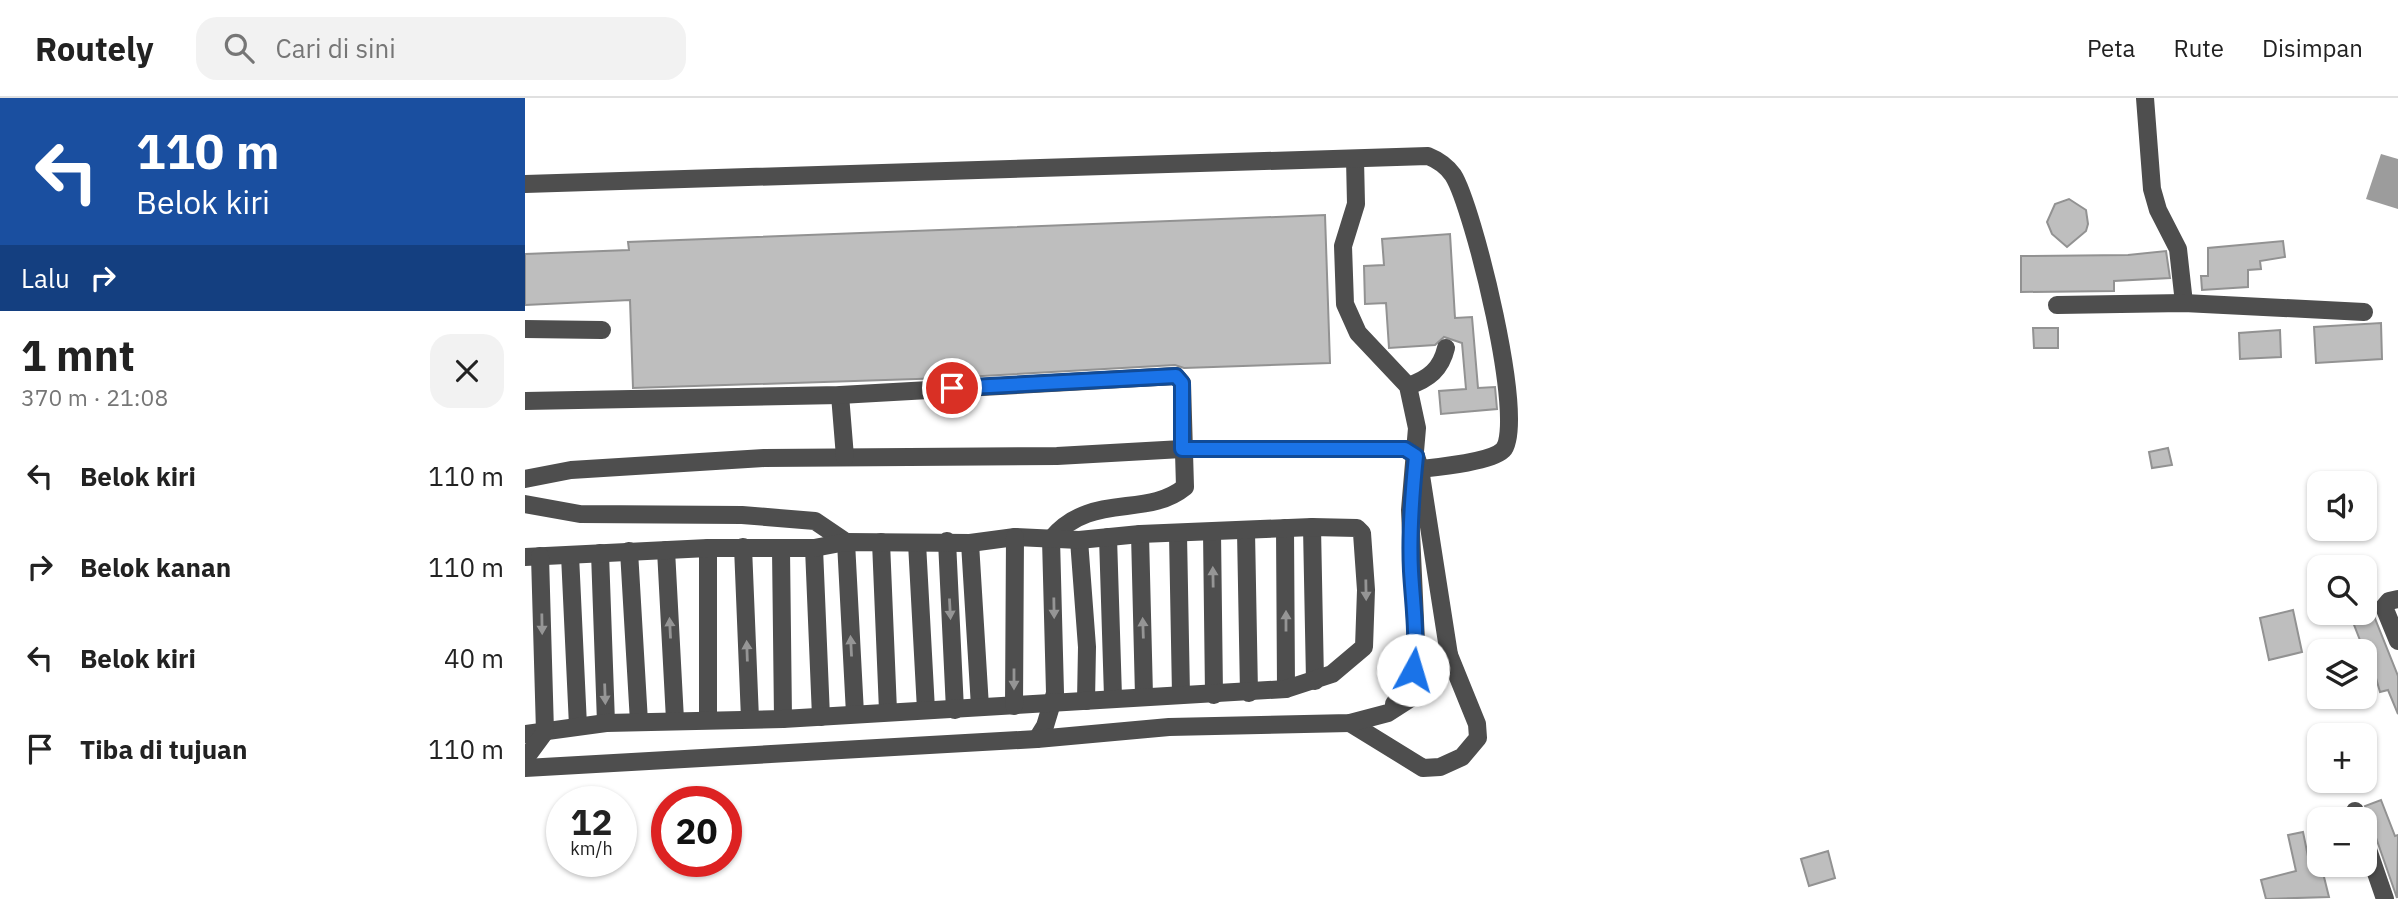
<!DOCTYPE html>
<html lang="id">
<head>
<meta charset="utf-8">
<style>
  body { margin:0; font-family:"IBM Plex Sans",sans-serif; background:#f2f2f2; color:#222; height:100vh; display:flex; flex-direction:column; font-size:26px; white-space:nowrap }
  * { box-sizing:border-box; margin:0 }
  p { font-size:23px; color:#767676 }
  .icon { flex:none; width:38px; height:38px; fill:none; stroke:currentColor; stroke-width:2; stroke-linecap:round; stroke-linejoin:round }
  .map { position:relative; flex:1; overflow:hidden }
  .panel { display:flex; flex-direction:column; background:#fff; width:525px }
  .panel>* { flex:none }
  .guide { background:#1a4fa0; color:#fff; overflow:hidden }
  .fabs { position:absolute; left:1782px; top:373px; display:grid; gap:14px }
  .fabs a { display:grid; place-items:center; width:70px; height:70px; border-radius:14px; background:#fff; box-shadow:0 2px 5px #0004; font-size:35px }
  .speed { position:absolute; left:21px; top:688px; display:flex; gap:14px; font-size:35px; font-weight:700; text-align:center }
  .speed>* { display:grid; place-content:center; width:91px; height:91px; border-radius:50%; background:#fff; box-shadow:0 2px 5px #0004; line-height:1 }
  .speed small { font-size:18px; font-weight:400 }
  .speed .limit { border:10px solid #d22; background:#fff; color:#111 }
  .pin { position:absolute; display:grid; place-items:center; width:60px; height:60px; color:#fff; margin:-30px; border:4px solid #fff; border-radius:50%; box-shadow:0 2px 7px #0007 }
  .me { position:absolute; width:77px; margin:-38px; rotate:6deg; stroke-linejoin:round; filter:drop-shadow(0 0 5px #0008) }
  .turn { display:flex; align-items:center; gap:24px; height:147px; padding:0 21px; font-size:32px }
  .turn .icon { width:91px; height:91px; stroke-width:2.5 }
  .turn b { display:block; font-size:49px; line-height:60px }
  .then { display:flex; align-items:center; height:66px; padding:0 21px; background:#0003; gap:14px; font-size:26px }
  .round { display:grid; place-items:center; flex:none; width:74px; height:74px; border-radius:21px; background:#f2f2f2 }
  .head { display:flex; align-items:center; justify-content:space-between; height:119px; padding:0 21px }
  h1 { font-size:42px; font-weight:700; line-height:52px }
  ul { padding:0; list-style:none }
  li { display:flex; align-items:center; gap:21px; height:91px; padding:0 21px }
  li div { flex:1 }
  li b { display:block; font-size:26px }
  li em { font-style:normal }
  header { display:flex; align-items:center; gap:42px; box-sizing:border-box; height:98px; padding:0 35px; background:#fff; border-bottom:2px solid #e0e0e0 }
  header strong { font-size:33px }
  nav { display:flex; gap:38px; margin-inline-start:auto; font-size:24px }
  .search { width:490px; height:63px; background:#f2f2f2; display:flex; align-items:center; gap:18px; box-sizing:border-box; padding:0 24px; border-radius:21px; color:#767676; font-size:26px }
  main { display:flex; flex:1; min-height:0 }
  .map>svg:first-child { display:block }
</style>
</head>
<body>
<header>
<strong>Routely</strong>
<div class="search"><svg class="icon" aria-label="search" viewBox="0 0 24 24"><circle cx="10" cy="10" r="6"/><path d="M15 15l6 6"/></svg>Cari di sini</div>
<nav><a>Peta</a><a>Rute</a><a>Disimpan</a></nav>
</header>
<main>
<section class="panel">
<div class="guide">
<div class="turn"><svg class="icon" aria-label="left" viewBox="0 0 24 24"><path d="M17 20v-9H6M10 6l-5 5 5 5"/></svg><div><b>110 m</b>Belok kiri</div></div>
<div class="then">Lalu<svg class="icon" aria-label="right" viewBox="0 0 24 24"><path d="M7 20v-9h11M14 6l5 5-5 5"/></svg></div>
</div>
<div class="head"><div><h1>1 mnt</h1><p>370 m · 21:08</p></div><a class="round"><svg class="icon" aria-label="close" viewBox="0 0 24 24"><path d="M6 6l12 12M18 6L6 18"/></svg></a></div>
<ul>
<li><svg class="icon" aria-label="left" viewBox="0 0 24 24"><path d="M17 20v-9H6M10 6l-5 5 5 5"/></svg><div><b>Belok kiri</b></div><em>110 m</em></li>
<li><svg class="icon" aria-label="right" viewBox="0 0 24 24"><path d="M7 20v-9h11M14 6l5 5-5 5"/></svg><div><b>Belok kanan</b></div><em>110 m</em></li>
<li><svg class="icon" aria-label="left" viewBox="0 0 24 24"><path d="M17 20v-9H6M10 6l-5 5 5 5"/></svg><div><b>Belok kiri</b></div><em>40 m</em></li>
<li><svg class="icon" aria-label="arrive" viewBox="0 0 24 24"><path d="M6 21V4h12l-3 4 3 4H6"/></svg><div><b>Tiba di tujuan</b></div><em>110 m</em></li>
</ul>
</section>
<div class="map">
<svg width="1873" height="801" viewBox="0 0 1873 801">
  <rect width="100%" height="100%" fill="#fff"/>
  <path fill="#9c9c9c" d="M1856,56L1873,61V111L1841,101Z"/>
  <g fill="#bebebe" stroke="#929292" stroke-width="2">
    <path d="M1544,101L1561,112L1563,126L1561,133L1542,149L1527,136L1522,124L1530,106Z"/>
    <path d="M800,117L805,265L659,270L650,267L422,280L108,290L105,202L0,207V156L104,152L103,144Z"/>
    <path d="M925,136L930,220L947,219L953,290L970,289L972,311L916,316L914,293L941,291L937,245L919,239L910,247L864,250L861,205L840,206L839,168L859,167L857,141Z"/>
    <path d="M1758,143L1760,159L1735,163L1736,171L1723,172V189L1677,192L1676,178H1683V150Z"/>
    <path d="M1641,153L1645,180L1589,183V193L1496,194V158L1603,157Z"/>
    <path d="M1856,225L1857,261L1791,265L1789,229Z"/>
    <path d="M1508,230H1533V250H1509Z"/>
    <path d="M1755,232L1756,259L1715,261L1714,235Z"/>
    <path d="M1643,350L1647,367L1627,370L1624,354Z"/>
    <path d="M1839,493L1873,578V616L1863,592L1855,594L1845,559L1842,560L1824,514H1839Z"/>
    <path d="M1768,512L1777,554L1744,562L1735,520Z"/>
    <path d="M1856,702L1870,738L1873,737L1872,800L1840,708Z"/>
    <path d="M1778,734L1786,773L1797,771L1804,799L1741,801L1736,782L1771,773L1763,737Z"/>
    <path d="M1303,753L1310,780L1284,788L1276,761Z"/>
  </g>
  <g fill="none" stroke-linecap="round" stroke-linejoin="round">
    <g stroke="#4e4e4e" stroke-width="18">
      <path d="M1620,0L1627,91L1633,112L1653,151L1659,205"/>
      <path d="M830,61L831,106L818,148L820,206L833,235L883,288L892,330L885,412L891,544L884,586L869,606"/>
      <path d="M0,86L903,58C913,62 921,67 928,77C948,108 1002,326 978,352C966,364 913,369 895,371L891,358L880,351H657L532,358L239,360L46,372L0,381"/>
      <path d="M1532,207L1659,205L1839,214"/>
      <path d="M0,231L77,232"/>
      <path d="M883,288C904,281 916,271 921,250"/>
      <path d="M315,297L320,359"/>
      <path d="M0,303L315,297L651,278L657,285L660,389C621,421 566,393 526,441L530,595L520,628L512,641"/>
      <path d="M0,406L55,416L217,417L290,423L321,444"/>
      <path d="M787,429L790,583"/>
      <path d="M760,430L761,591"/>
      <path d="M721,433L724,595"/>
      <path d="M687,434L689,597"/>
      <path d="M615,436L619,598"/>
      <path d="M653,436L656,597"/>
      <path d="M583,439L588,599"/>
      <path d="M554,442L562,549L561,603"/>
      <path d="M422,443L430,612"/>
      <path d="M321,444L330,616"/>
      <path d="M356,444L363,613"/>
      <path d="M392,445L401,612"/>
      <path d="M445,445L455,609"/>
      <path d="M218,449L225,621"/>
      <path d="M183,450V621"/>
      <path d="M289,450L296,619"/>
      <path d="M256,451L258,621"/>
      <path d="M141,452L150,622"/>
      <path d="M104,453L114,624"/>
      <path d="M75,455L81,625"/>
      <path d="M45,457L53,628"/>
      <path d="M0,459L183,450H289L321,444L445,445L490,439L554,442L615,436L787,429L832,430L837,435L841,492L839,549L807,576L761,591L258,621L81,625L0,636"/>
      <path d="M1873,501L1864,503L1859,509L1873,543"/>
      <path d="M489,608L490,439"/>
      <path d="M825,625L898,670L915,669L937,659L953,640L952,626L924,557"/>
      <path d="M0,661L20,634L15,458"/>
      <path d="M0,670L512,641L644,629L825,625L863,615L891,597L924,557L895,371"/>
      <path d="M1830,713L1833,721"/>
      <path d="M1839,740L1860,801"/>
    </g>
  </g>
  <defs><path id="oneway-solid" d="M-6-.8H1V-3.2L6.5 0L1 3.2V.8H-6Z" transform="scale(1.75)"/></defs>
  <g fill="#959595">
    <use href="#oneway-solid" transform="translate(688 479) rotate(-91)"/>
    <use href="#oneway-solid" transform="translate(841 492) rotate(89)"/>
    <use href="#oneway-solid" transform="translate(529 510) rotate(89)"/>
    <use href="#oneway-solid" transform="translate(425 511) rotate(87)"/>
    <use href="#oneway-solid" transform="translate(761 523) rotate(-90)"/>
    <use href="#oneway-solid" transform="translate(17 526) rotate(89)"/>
    <use href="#oneway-solid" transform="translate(145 530) rotate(-93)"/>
    <use href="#oneway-solid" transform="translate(618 530) rotate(-92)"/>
    <use href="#oneway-solid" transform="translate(326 548) rotate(-93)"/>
    <use href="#oneway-solid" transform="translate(222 553) rotate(-92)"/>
    <use href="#oneway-solid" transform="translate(489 581) rotate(90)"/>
    <use href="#oneway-solid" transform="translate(80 596) rotate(88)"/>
  </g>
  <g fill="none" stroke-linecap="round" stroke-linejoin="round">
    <g stroke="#114b97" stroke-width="18">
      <path id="route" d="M427,290L651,278L657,285V351H880L891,358C887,397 884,435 886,473C888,508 893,538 888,572"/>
    </g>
    <use href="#route" stroke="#1a73e8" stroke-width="12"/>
  </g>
</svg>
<div class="fabs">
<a><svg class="icon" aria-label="sound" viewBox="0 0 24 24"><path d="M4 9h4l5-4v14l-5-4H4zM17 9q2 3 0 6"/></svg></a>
<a><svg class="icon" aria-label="search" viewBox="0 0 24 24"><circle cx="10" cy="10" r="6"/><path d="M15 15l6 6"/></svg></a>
<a><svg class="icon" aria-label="layers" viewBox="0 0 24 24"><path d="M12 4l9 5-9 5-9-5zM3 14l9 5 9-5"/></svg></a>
<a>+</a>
<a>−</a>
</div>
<div class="speed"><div>12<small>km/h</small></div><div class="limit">20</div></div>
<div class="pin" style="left:427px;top:290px;background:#d93025"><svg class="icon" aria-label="arrive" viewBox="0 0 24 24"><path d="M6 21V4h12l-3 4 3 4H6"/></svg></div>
<svg class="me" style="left:888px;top:572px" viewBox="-20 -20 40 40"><circle r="19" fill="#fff"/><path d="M0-13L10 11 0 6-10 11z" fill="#1a73e8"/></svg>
</div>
</main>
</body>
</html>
